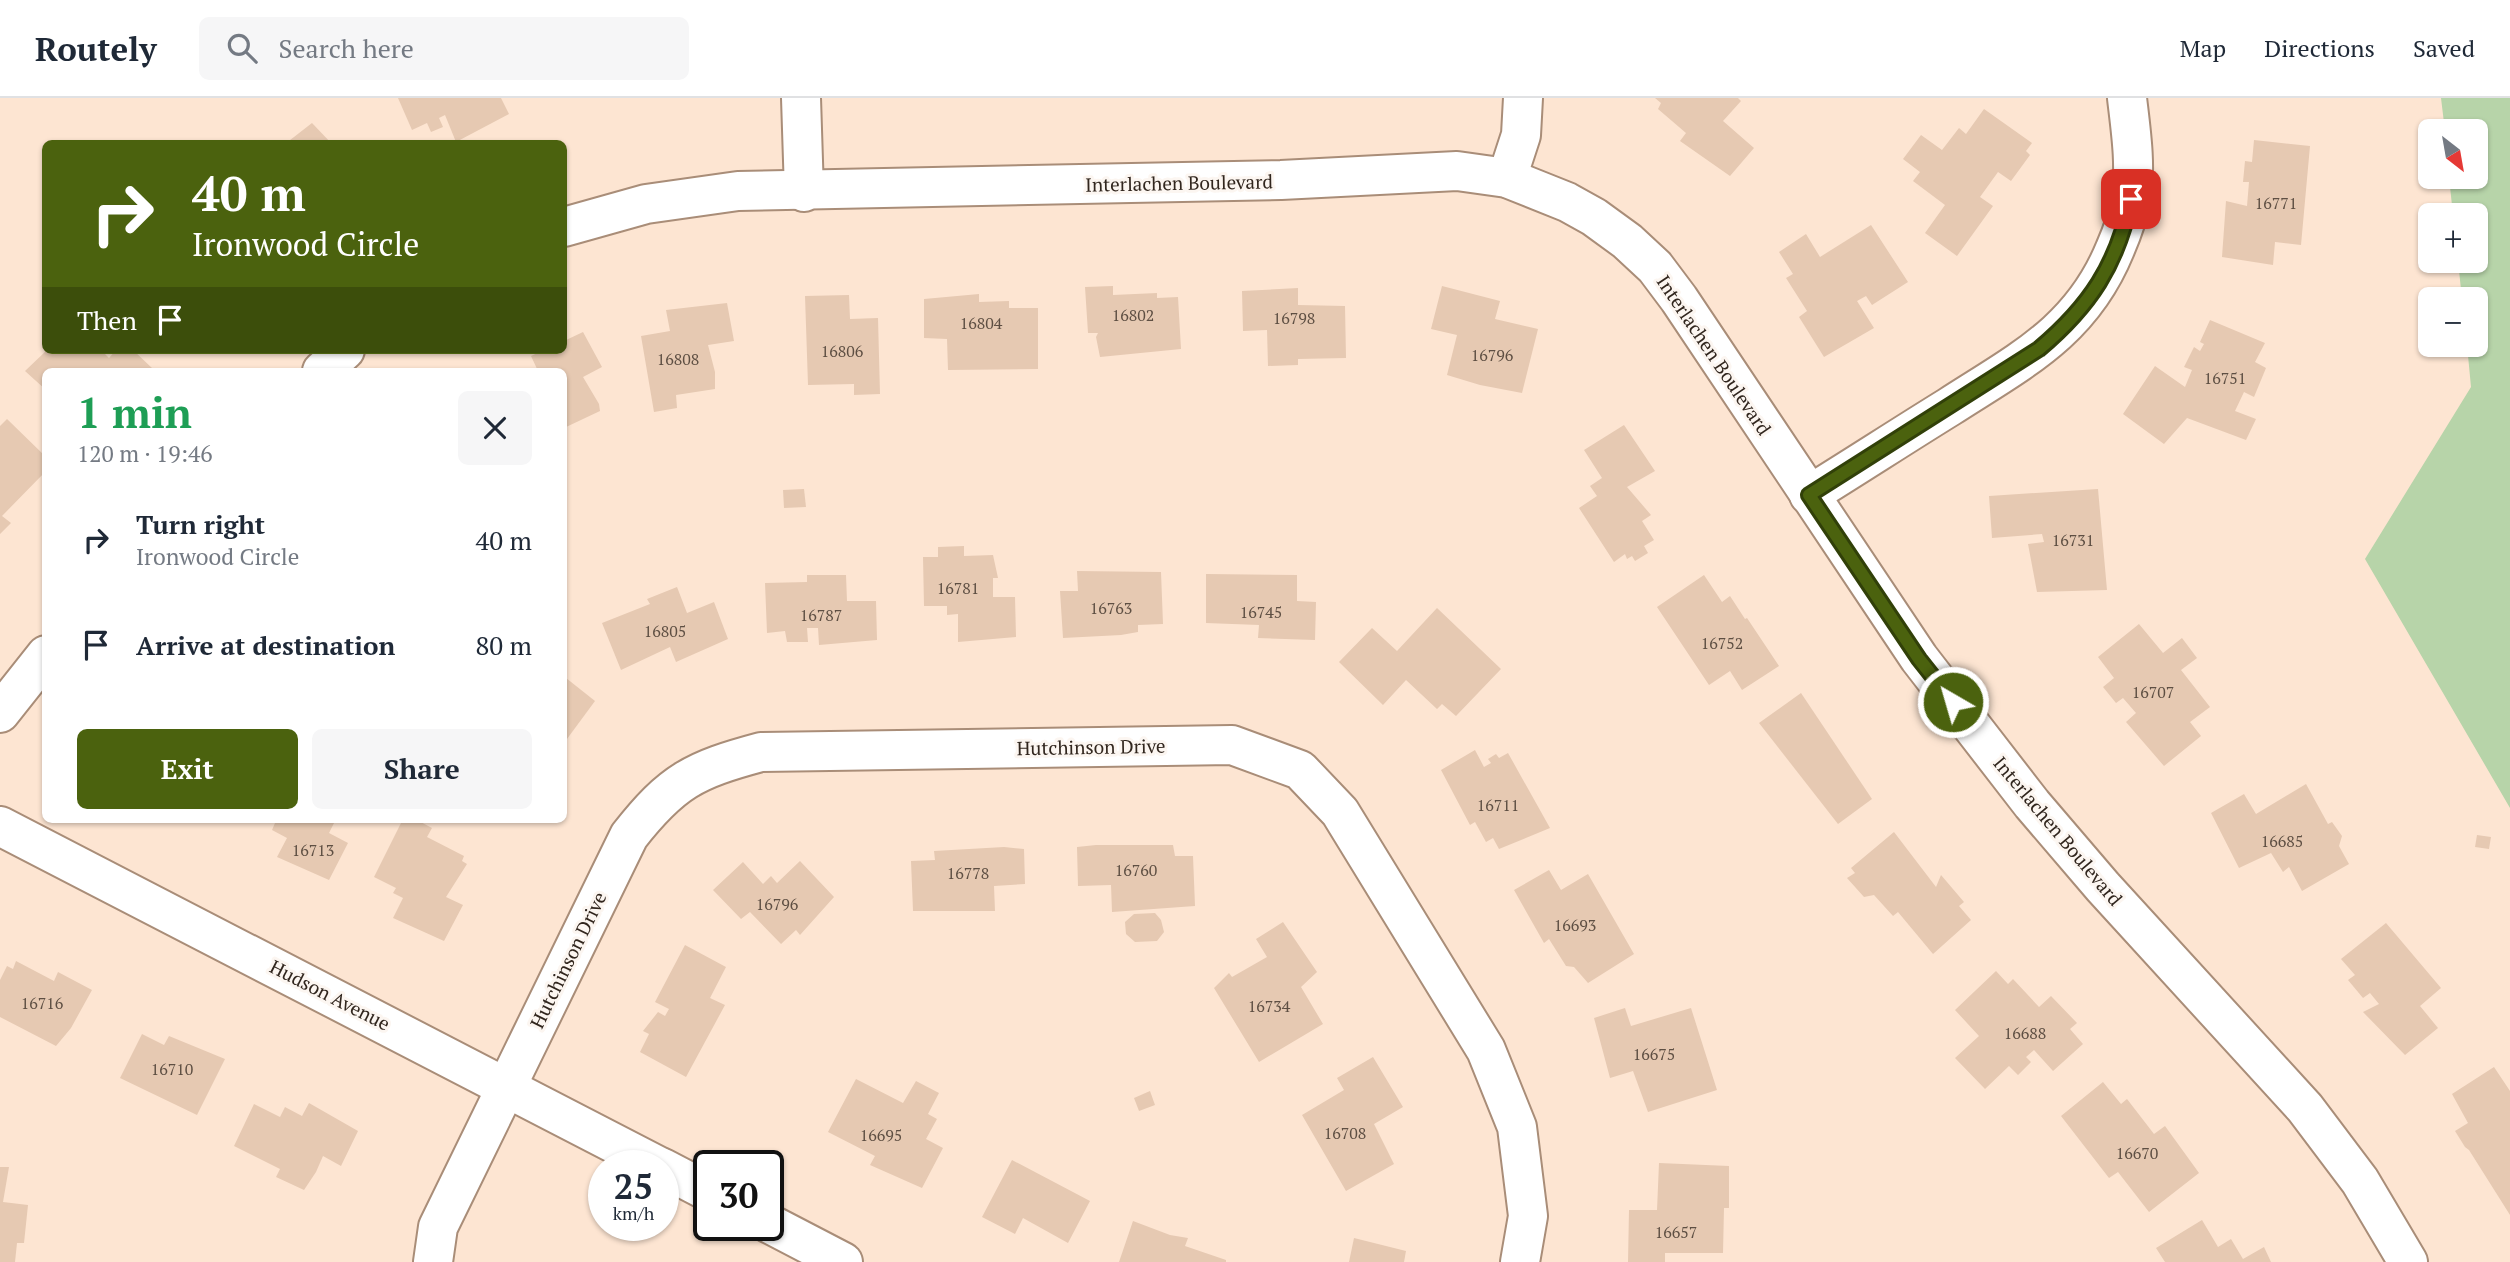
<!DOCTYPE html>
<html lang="en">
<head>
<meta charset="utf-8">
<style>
  body { margin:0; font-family:"PT Serif",serif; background:#f6f6f7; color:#1f2937; height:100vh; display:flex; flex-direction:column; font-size:26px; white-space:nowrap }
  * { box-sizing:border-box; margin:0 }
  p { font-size:23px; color:#747a83 }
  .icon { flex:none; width:38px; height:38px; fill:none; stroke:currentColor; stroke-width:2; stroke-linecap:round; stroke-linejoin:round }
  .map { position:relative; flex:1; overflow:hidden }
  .drawer { position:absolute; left:42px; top:270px; width:525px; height:455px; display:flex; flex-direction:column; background:#fff; border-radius:10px; box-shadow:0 2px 5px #0004 }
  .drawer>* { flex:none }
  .top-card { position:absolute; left:42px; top:42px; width:525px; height:214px; border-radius:10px; box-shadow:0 2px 5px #0004; background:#4b620e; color:#fff; overflow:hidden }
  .needle { width:46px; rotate:149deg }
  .tools { position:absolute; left:2418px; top:21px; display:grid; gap:14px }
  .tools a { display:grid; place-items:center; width:70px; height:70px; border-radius:10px; background:#fff; box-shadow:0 2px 5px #0004; font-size:35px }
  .speed { position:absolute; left:588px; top:1052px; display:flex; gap:14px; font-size:35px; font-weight:700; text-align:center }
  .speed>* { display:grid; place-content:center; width:91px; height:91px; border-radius:50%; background:#fff; box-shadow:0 2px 5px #0004; line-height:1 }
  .speed small { font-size:18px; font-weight:400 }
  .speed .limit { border:4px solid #111; border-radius:10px; background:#fff; color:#111 }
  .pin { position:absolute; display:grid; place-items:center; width:60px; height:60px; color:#fff; margin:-30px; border-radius:14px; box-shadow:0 4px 10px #0006 }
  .me { position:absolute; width:77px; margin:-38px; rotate:322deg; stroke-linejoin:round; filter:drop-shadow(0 0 5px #0008) }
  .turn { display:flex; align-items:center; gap:24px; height:147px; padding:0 35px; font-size:32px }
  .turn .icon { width:91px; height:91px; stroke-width:2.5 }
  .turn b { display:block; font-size:49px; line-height:60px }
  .then { display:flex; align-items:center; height:66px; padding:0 35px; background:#0003; gap:14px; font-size:26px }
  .round { display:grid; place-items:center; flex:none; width:74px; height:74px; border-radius:10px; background:#f6f6f7 }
  .overview { display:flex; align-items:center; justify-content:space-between; height:119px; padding:0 35px }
  h1 { font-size:42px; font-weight:700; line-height:52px; color:#1e9e55 }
  .action { display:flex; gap:14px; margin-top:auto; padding:14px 35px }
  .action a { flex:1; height:80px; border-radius:10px; background:#4b620e; color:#fff; font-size:28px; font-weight:700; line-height:80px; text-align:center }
  .action a+a { background:#f6f6f7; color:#1f2937 }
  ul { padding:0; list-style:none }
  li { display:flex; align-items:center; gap:21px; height:105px; padding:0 35px }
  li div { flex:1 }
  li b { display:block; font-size:26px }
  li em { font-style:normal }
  header { display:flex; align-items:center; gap:42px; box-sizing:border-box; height:98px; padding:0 35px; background:#fff; border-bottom:2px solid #e0e1e3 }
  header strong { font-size:33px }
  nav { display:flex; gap:38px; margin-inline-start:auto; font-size:24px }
  .search { width:490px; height:63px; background:#f6f6f7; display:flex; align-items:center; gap:18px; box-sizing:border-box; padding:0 24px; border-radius:10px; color:#747a83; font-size:26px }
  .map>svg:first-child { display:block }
</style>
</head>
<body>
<header>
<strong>Routely</strong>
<div class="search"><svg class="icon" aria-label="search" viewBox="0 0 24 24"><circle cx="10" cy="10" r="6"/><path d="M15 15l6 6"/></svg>Search here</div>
<nav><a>Map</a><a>Directions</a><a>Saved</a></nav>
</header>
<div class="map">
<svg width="2510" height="1164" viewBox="0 0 2510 1164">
  <rect width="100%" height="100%" fill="#fde5d2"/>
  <path fill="#b7d4a9" d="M2441,0H2510V710L2365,461L2471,289L2467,247H2476V201H2462L2458,163H2476V117H2453L2449,79H2476V33H2445Z"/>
  <g fill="#e6c9b2">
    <path d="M398,0H501L509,16L456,44L445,17L439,20L443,29L431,34L427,25L412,32Z"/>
    <path d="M1655,0H1738L1741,3L1723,23L1754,50L1730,78L1680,43L1686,35L1658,11L1661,5Z"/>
    <path d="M1984,11L2032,45L2026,53L2030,57L2011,83L1998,74L1980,99L1993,108L1957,158L1925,135L1945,107L1913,83L1920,74L1903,61L1921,37L1942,52L1959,30L1966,36Z"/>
    <path d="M312,25L332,46H285Z"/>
    <path d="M2254,42L2310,48L2301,147L2275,144L2273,167L2222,159L2226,103L2247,108L2249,84H2243L2245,63L2252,64Z"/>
    <path d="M1871,127L1908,184L1872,207L1866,198L1857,203L1874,230L1824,259L1799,219L1807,213L1786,180L1793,176L1779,154L1806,136L1820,159Z"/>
    <path d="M1113,188V197L1157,195V200L1178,199L1181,251L1100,259L1096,239L1098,235H1088L1085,189Z"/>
    <path d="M1442,188L1500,203L1495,221L1538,231L1522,295L1480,287L1447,277L1457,237L1431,231Z"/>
    <path d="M1298,190V207L1345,208L1346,260L1298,261V267L1268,268L1267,232L1243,233L1242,193Z"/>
    <path d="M979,196V204L1009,203V210H1038V271L948,272L947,241L924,240V201Z"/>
    <path d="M849,197L850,221L878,220L880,296L854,297V286L808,287L805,198Z"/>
    <path d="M727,205L734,243L708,247L715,274V291L676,297L677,310L654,314L641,238L670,233L666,212Z"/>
    <path d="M2210,222L2265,245L2255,264L2266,270L2254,299L2244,294L2235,313L2256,321L2246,342L2187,320L2164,346L2123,316L2155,268L2185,289L2192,272L2184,269L2194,249L2200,253L2204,246L2200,244Z"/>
    <path d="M583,234L602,269L583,279L599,306L600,313L564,330V273H538L531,258L544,252H564V243Z"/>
    <path d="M47,252H101L109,260L116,252H133L153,271L151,273H46V292L25,273Z"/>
    <path d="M7,321L46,359V373L2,418L11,425L0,436V328Z"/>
    <path d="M1624,327L1655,373L1627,389L1651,417L1642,423L1654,442L1644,448L1648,455L1635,463L1632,458L1627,461L1625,456L1614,464L1579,410L1597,398L1590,388L1602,380L1584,352Z"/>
    <path d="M804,391L806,409L784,410L783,392Z"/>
    <path d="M2098,391L2107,492L2037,494L2028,446L2044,444L2042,436L1992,440L1989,398Z"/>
    <path d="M964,448V458L993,457L998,480H993V499H1015L1016,539L958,544V516L947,517V508H924L923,459H938V449Z"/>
    <path d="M1077,473L1161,474L1163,526L1138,527V534L1121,537L1063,540L1060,493H1078Z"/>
    <path d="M1206,476L1297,477V503L1316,504L1315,542L1258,540L1259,527L1206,525Z"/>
    <path d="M807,477H846L847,503H876L877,542L819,547L818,530H807L808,544H787L785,533L767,535L765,485L807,484Z"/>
    <path d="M1704,477L1722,504L1730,498L1745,521L1747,520L1779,568L1742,592L1730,573L1709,587L1657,509Z"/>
    <path d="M677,489L687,515L714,504L728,541L676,564L670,549L621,572L602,525L650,506L647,501Z"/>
    <path d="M1437,510L1501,571L1456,618L1442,606L1437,611L1406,582L1383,607L1339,564L1372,530L1397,553Z"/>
    <path d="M2139,526L2163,555L2182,540L2197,560L2181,572L2210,609L2190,624L2201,638L2164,668L2126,624L2136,615L2123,600L2116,605L2103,589L2114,580L2098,559Z"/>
    <path d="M566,580L595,603L564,645V583Z"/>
    <path d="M1801,595L1872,701L1838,726L1759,625Z"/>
    <path d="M1475,652L1484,669L1491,665L1488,661L1496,656L1499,660L1508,655L1550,730L1499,751L1493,740L1486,744L1475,724L1470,727L1441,672Z"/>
    <path d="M2306,686L2328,726L2332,724L2342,738L2339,748L2349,766L2302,793L2289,769L2283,774L2271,755L2239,770L2211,715L2244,696L2256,716Z"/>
    <path d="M266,721H336L329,735L348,745L329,782L277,759L287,740L272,732L275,725Z"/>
    <path d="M403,721H415L432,730L427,739L464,758L462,763L467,766L446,799L463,807L444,843L393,820L403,800L393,795L396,790L374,779Z"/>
    <path d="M1894,734L1936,789L1941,777L1964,804L1959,808L1971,822L1933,856L1898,814L1893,818L1874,797L1864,799L1847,780L1855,775L1851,770Z"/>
    <path d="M2477,737L2491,739L2489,751L2475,749Z"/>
    <path d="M1096,747H1173L1175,758H1193L1195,808L1112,814L1111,787L1078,788L1077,749Z"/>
    <path d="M1004,749L1024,751L1025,786L994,788L995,813H913L911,763L935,762L934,753Z"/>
    <path d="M800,763L834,799L800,837L796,832L781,846L750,814L741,821L713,792L743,764L763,786L771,778L777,785Z"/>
    <path d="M1549,772L1561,792L1588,776L1634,856L1588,885L1574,869L1566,868L1549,841L1544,845L1514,792Z"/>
    <path d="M1155,815L1161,822L1164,834L1157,843L1135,844L1126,836L1125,824L1134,816Z"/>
    <path d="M1283,824L1317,874L1301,889L1323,926L1259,964L1214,890L1229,875L1232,879L1267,859L1256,841Z"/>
    <path d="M2386,825L2441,890L2420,908L2438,930L2405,957L2363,914L2379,906L2370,895L2363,900L2348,882L2355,877L2341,861Z"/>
    <path d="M685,847L726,869L710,900L725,907L686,979L640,954L649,936L643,933L658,914L665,918L669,911L655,904Z"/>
    <path d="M16,863L54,883L58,874L92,892L71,930L56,948L0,919V882L7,868L13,871Z"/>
    <path d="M1996,873L2008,886L2013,881L2039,909L2051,898L2077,925L2070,931L2083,946L2053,973L2034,952L2026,959L2031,964L2018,977L2009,968L1985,991L1955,960L1979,938L1955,912Z"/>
    <path d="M1625,910L1631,928L1691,910L1717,992L1648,1014L1633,973L1610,980L1594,920Z"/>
    <path d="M142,936L164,947L169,938L225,961L197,1017L120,980Z"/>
    <path d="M1373,959L1403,1009L1374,1026L1394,1066L1346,1093L1302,1017L1344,992L1337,980Z"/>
    <path d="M2494,969L2510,993V1117L2469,1052L2465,1049L2455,1033L2468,1025L2452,996Z"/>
    <path d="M856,981L903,1005L916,983L939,995L928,1016L937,1021L926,1041L943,1050L922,1090L870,1067L875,1058L828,1034Z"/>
    <path d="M2103,984L2121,1006L2127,1001L2154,1036L2165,1028L2199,1075L2149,1114L2118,1074L2109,1080L2061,1018Z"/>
    <path d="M1150,993L1155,1007L1139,1013L1134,1000Z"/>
    <path d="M309,1005L358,1033L341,1068L323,1058L316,1074L304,1092L276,1079L280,1071L234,1048L254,1006L280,1019L285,1009L302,1018Z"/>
    <path d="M1012,1062L1090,1103L1068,1145L1023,1120L1015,1136L982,1119Z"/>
    <path d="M1659,1065L1729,1068V1110H1724L1723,1155H1665V1164H1628L1629,1112H1657Z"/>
    <path d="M0,1069H9L3,1104L28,1107L24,1145H17L15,1164H0Z"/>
    <path d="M2202,1122L2218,1149L2231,1141L2243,1161L2264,1149L2271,1164H2165L2156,1150Z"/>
    <path d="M1133,1123L1170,1137L1188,1140L1185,1148L1226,1162V1164H1119Z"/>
    <path d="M1354,1140L1406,1153L1404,1164H1349Z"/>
  </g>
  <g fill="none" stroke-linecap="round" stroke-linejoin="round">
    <g stroke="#a98d78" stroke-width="42">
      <g id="street">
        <path d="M801,0L804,94"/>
        <path d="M1507,80L1521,37L1523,0"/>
        <path d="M564,129L646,106L738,93L1281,82L1457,73L1507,80L1567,104L1594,119L1627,143L1655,169L1679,201L1919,560L2032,706L2103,789L2305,1010L2360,1083L2408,1164"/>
        <path d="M322,273L345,252"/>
        <path d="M1809,397C1856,368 1902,338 1949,309C2020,263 2081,234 2115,151C2122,135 2128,119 2131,101C2136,67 2131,34 2127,0"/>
        <path d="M0,615L46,557"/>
        <path d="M0,728L658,1068"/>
        <path d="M663,1070L709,1094"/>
        <path d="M768,1125L843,1164"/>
        <path d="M433,1164L438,1129L629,738C672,683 694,672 761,654L1232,647L1300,672L1340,714L1486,952L1517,1029L1528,1118L1520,1164"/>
      </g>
    </g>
    <use href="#street" stroke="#fff" stroke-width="38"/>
  </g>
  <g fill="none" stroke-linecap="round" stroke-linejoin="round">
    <g stroke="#314009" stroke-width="18">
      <path id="route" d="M1953,604L1919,561L1809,397L2039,251C2090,208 2117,167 2131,101"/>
    </g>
    <use href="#route" stroke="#4b620e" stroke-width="12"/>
  </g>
  <g text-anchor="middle" stroke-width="6" stroke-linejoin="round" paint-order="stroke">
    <g font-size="16" fill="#5e4f43">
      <text x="2276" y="111">16771</text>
      <text x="1133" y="223">16802</text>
      <text x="1294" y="226">16798</text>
      <text x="981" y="231">16804</text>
      <text x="842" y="259">16806</text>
      <text x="1492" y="263">16796</text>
      <text x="678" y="267">16808</text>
      <text x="2225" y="286">16751</text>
      <text x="2073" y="448">16731</text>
      <text x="958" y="496">16781</text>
      <text x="1111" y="516">16763</text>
      <text x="1261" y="520">16745</text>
      <text x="821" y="523">16787</text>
      <text x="665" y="539">16805</text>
      <text x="1722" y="551">16752</text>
      <text x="2153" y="600">16707</text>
      <text x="1498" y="713">16711</text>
      <text x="2282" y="749">16685</text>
      <text x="313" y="758">16713</text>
      <text x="1136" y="778">16760</text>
      <text x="968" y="781">16778</text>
      <text x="777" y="812">16796</text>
      <text x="1575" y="833">16693</text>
      <text x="42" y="911">16716</text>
      <text x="1269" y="914">16734</text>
      <text x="2025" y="941">16688</text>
      <text x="1654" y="962">16675</text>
      <text x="172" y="977">16710</text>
      <text x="1345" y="1041">16708</text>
      <text x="881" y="1043">16695</text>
      <text x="2137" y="1061">16670</text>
      <text x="1676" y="1140">16657</text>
    </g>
    <g font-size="19" fill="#31261e" stroke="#fcf6f1">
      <text transform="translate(1179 85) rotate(-1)" y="7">Interlachen Boulevard</text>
      <text transform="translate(1714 257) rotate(56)" y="7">Interlachen Boulevard</text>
      <text transform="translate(1091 649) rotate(-1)" y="7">Hutchinson Drive</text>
      <text transform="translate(2058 733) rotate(50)" y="7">Interlachen Boulevard</text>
      <text transform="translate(568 862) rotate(-64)" y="7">Hutchinson Drive</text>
      <text transform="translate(330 897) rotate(27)" y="7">Hudson Avenue</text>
    </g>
  </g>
</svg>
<div class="tools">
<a><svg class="needle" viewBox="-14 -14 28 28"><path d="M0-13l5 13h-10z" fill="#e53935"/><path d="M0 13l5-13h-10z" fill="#747a83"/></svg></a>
<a>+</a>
<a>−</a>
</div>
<div class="speed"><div>25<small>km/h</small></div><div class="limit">30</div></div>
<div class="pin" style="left:2131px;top:101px;background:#d93025"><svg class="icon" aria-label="arrive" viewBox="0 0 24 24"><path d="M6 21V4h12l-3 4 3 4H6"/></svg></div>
<svg class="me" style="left:1953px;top:604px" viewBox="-20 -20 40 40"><circle r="17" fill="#4b620e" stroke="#fff" stroke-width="3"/><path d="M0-11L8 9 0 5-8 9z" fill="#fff"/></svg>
<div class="top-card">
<div class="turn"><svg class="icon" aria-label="right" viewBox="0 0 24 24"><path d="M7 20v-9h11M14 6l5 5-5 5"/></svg><div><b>40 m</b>Ironwood Circle</div></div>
<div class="then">Then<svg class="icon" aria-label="arrive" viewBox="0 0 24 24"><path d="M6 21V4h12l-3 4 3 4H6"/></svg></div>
</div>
<section class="drawer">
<div class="overview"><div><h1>1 min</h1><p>120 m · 19:46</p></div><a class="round"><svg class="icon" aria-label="close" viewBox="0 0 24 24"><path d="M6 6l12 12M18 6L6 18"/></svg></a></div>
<ul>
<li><svg class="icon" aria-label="right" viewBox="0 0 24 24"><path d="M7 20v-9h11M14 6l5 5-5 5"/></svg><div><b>Turn right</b><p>Ironwood Circle</p></div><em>40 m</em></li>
<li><svg class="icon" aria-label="arrive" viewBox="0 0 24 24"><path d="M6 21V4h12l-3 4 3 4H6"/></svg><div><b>Arrive at destination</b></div><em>80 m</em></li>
</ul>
<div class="action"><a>Exit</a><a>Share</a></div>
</section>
</div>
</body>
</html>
